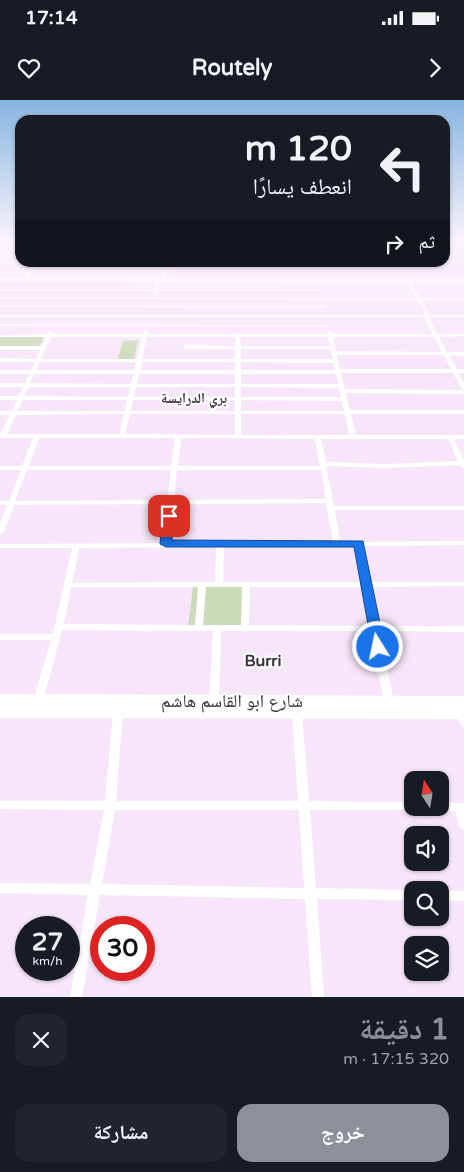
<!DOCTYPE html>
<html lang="ar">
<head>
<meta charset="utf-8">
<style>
  body { margin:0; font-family:"Varela Round","Noto Naskh Arabic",sans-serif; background:#20242c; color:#f1f3f6; direction:rtl; height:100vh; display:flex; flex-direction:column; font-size:19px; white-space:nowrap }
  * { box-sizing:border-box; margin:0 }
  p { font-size:16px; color:#9ea1a6 }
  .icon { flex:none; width:28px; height:28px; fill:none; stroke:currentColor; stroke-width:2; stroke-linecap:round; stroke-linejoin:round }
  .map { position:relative; height:897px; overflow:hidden; direction:ltr }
  .details { display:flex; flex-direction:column; background:#171b24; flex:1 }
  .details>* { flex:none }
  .hud { position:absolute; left:15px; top:15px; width:435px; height:152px; border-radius:15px; box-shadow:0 1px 4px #0004; direction:rtl; background:#171b24; color:#f1f3f6; overflow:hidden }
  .needle { width:32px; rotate:348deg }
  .tools { position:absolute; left:404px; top:671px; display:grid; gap:10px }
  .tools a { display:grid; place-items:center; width:45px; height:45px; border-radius:10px; background:#171b24; box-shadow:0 1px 4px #0004; font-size:25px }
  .speed { position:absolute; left:15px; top:816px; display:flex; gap:10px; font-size:25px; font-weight:700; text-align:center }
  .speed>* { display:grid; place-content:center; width:65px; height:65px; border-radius:50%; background:#171b24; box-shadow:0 1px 4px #0004; line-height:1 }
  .speed small { font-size:12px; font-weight:400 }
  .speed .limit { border:8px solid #d22; background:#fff; color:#111 }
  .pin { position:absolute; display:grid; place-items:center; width:42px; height:42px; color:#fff; margin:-21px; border-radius:10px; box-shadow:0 2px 8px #0006 }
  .me { position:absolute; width:55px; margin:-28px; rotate:350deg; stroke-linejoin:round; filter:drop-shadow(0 0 4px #0008) }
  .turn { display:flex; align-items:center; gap:18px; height:105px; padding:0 15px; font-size:22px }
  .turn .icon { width:65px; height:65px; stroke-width:2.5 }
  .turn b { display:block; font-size:35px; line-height:42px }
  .then { display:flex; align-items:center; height:48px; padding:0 15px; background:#0003; gap:10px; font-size:19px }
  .round { display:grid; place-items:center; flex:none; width:52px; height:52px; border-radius:15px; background:#20242c }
  .headline { display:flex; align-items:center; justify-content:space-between; height:85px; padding:0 15px }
  h1 { font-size:30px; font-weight:800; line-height:38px; color:#8c9099 }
  .button { display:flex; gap:10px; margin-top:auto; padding:10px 15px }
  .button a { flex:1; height:58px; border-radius:15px; background:#8c9099; color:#fff; font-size:20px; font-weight:800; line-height:58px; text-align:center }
  .button a+a { background:#20242c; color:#f1f3f6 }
  .status { display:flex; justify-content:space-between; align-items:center; height:35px; padding:0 25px; background:#171b24; direction:ltr }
  .status svg { height:14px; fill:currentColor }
  header { display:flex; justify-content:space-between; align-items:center; height:65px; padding:0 15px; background:#171b24; font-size:22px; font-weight:800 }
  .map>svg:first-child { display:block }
</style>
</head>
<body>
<div class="status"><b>17:14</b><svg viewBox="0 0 49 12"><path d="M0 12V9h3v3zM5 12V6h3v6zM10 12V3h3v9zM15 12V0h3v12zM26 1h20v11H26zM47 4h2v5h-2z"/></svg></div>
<header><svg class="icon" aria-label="forward" viewBox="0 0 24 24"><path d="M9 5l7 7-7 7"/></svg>Routely<svg class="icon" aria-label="heart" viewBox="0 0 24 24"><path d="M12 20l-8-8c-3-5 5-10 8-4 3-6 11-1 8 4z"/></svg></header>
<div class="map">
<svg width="464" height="897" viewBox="0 0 464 897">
  <rect width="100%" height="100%" fill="#f7e6f9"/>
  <path fill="#efd8f1" d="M445,144H464V176H171L173,163L445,162Z"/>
  <g fill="#cbdab8">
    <path d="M0,236L44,237L39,248L0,247Z"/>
    <path d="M138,240L134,259H118L123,241Z"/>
    <path d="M193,487H243V528L188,527Z"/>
  </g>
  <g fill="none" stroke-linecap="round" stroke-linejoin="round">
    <g fill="#fff" fill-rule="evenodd">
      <rect x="0" y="154" width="20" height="2"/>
      <path d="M157,162H161L168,175L160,182L158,189H320L322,190L320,191H158L155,194L153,193V191H0V189H154L157,180L164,175Z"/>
      <path d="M408,180L410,181L420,198H464V200H422L428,211V215H464V217H429L437,234H464V236L439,237L447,252H464V256L449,255L457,269H464V273H458L464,283V290L461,288L453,273H341L345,289L464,290V294L346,293L350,310H464V314H351L356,335H464V339H454L464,360V369L462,368L460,365L387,368L326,366L334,406H464V410H335L340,442L464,441V445L363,446L370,482H464V486L371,487L379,526H464V532L380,531L394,602L392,604L389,605L386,604L384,602L371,531H221L219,601L217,603L214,604L211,603L209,601L213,531L62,530L43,601L41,603L38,604L35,603L33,601L51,540H0V534H53L72,448H0V444L162,443L167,404L14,405L4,432L0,434V423L7,405H0V401H9L21,370H0V366H22L33,338H0V334L10,315H0V311H12L17,300H0V296H18L23,287H0V283H25L29,274H0V270H31L35,262H0V258L36,259L40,250H0V246H42L46,237H0V235L47,234L49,231H51L53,232L52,234H143L144,231L146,230L148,231V234H236L238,232L240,234H327V232L329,231H331L332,234H432L424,217H0V215H424V211L417,200L0,199V197L416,198L406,181ZM51,237H142L137,259H41ZM147,237H236L235,246L186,245L183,247L186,249H235V259H142ZM240,237H328L330,246H241ZM333,237H434L442,252L336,251ZM241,249H330L333,259H241ZM337,255H444L451,269H340ZM40,262H136L134,270H36ZM142,262H235V270H140ZM241,262L333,263L335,270H241ZM34,274H134L131,284L30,283ZM139,274H235V284H137ZM241,274H336L338,284H241ZM29,287H130L128,297L24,296ZM136,287H235V297H134ZM241,287L339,288L341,297H241ZM23,300H127L125,311H17ZM133,300H235V311H131ZM241,300L342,301L344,311H241ZM124,314L119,334H7L16,315ZM130,314H235V335L125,334ZM241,314H345L349,335H241ZM39,338H175L171,366H29ZM181,338L315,339L320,366H178ZM321,339H448L458,361L387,364L326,362ZM27,370H171L167,400L15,401ZM177,370H321L326,399L174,400ZM326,403L333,442L170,443L174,404ZM356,446L362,482H223L224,447ZM216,447L215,482L72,483L79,448ZM71,487H198L195,525L64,524ZM206,487H242L241,525H203ZM250,487H363L370,526L249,525Z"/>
      <path d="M0,205L323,206L325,207L323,208L0,207Z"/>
      <path d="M0,224L328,225L330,226L328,227L0,226Z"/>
      <path d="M118,608L121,610L123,612L116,701H298L292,613L294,610L297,609L300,610L302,613L309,701L412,702V708H417L416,709L412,710H310L316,788L413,790L412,800L317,799L324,897H312L305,799L100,795L82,897H70L88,795L0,793V783L90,784L104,710L0,709V701H105L113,612L115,610ZM115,710H299L304,788L102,784Z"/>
      <path d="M460,609L464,612V627L461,626L455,613L457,610Z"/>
      <path d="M440,703H464V730L460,728L455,711H440L436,710L435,708H440Z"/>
      <path d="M439,790H440L464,791V801L440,800V790Z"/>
    </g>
    <path fill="#fff" fill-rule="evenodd" d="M35,162H40L27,181H23L22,180Z"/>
    <path fill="#fff" fill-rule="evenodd" d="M0,178L464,179V183L0,182Z"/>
    <path fill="#fff" fill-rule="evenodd" d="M0,594L464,596V619L0,618V606H179H0Z"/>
  </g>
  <linearGradient id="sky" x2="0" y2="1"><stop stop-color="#88b5e1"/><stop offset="0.53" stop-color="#fbf4fc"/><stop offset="1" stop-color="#fbf4fc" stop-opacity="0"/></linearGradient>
  <rect width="464" height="270" fill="url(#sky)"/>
  <path fill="#1a73e8" stroke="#114b97" d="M169,412L174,416L172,440L363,441L385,547L383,550H374L372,547L354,447H166L160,444L163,416Z"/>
  <g text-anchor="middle" stroke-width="4.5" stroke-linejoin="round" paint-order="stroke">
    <g font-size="14" font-weight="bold" fill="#3d303f" stroke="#fff">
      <text x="194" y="303">بري الدرايسة</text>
    </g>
    <g font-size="16" font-weight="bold" fill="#3d303f" stroke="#fff">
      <text x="263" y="566">Burri</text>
    </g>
    <g font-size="18" fill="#373138" stroke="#fff">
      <text x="232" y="607">شارع ابو القاسم هاشم</text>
    </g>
  </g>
</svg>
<div class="tools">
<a><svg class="needle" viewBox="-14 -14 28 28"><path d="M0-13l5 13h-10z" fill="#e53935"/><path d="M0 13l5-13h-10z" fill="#9ea1a6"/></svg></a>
<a><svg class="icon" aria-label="sound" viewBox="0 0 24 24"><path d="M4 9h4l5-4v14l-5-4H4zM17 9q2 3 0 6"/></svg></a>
<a><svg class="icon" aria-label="search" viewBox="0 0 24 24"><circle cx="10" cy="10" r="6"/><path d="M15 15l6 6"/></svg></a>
<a><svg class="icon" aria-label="layers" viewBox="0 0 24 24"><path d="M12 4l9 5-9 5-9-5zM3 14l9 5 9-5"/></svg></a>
</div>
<div class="speed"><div>27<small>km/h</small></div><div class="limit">30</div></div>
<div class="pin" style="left:169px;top:416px;background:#d93025"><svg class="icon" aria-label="arrive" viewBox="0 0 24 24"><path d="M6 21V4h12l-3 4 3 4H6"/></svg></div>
<svg class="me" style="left:378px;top:547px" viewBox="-20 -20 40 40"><circle r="17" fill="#1a73e8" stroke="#fff" stroke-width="3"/><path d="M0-11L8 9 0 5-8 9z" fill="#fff"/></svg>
<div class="hud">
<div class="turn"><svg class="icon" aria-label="left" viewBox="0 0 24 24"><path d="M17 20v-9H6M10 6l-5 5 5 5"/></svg><div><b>120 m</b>انعطف يسارًا</div></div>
<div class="then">ثم<svg class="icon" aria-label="right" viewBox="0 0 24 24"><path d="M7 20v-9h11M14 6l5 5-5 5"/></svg></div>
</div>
</div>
<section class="details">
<div class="headline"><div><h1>1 دقيقة</h1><p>320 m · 17:15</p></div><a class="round"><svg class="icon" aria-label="close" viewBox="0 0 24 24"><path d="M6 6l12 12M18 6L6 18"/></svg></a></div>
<div class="button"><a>خروج</a><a>مشاركة</a></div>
</section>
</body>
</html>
